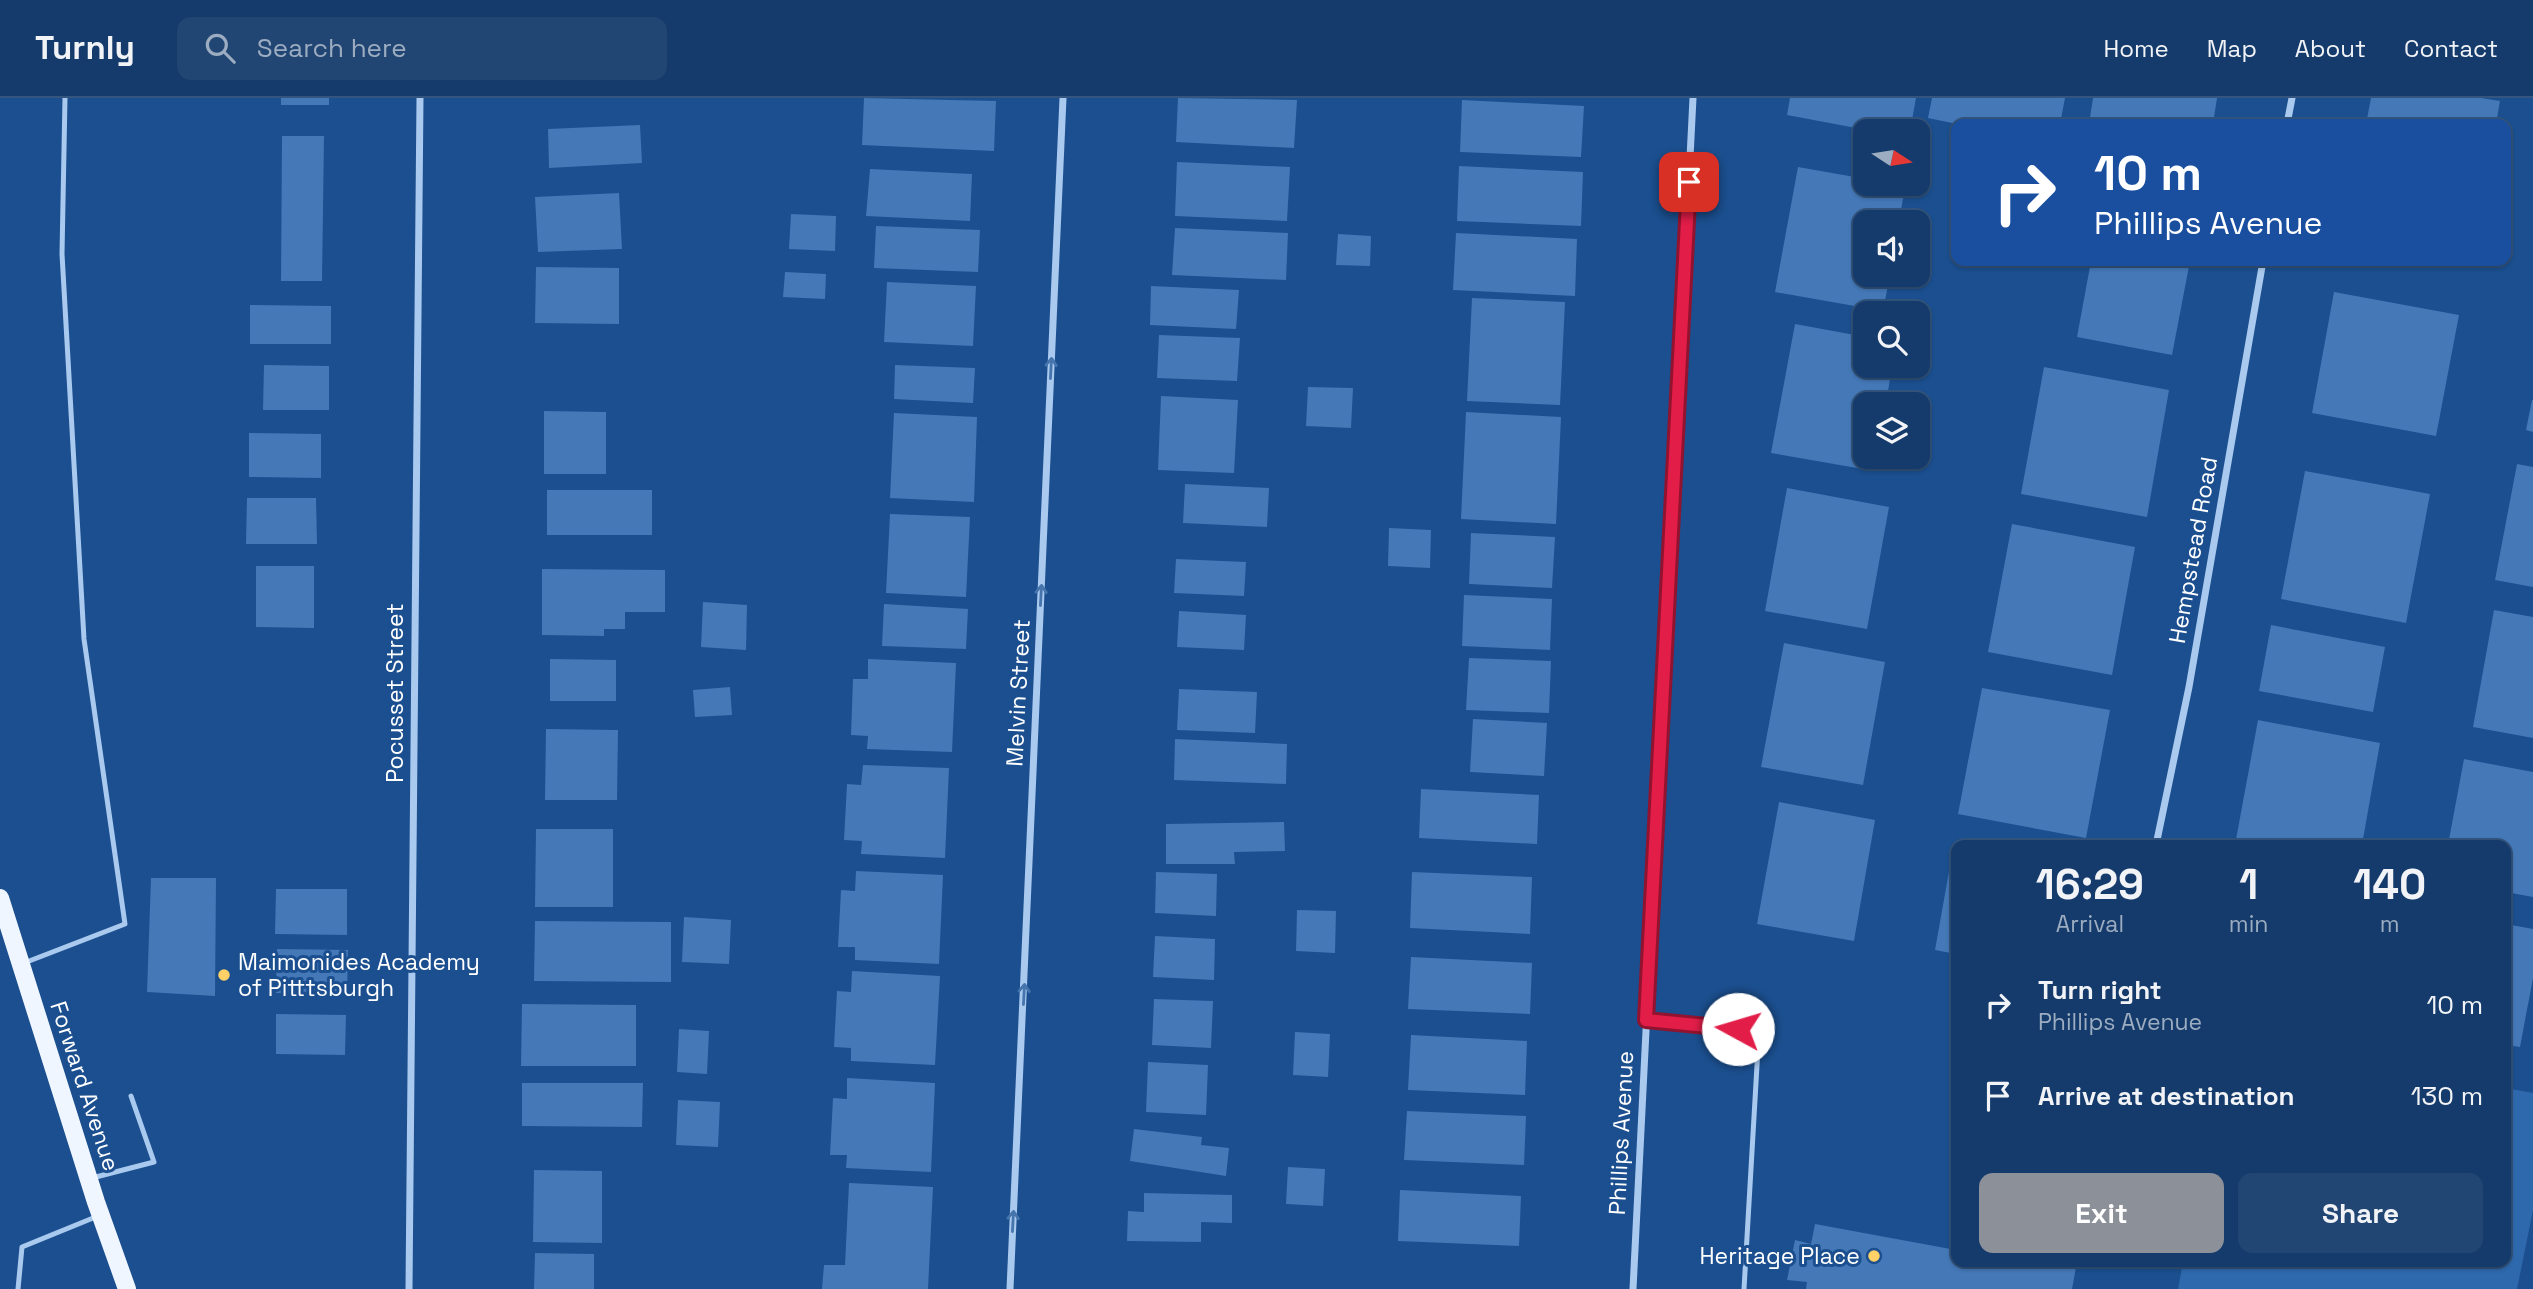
<!DOCTYPE html>
<html lang="en">
<head>
<meta charset="utf-8">
<style>
  body { margin:0; font-family:"Space Grotesk",sans-serif; background:#214673; color:#f1f3f6; height:100vh; display:flex; flex-direction:column; font-size:26px; white-space:nowrap }
  * { box-sizing:border-box; margin:0 }
  p { font-size:23px; color:#9dadc1 }
  .icon { flex:none; width:38px; height:38px; fill:none; stroke:currentColor; stroke-width:2; stroke-linecap:round; stroke-linejoin:round }
  .map { position:relative; flex:1; overflow:hidden }
  .drawer { position:absolute; left:1951px; top:742px; width:560px; height:427px; display:flex; flex-direction:column; background:#143b6b; border-radius:14px; box-shadow:0 2px 5px #0004,0 0 0 2px #33557e }
  .drawer>* { flex:none }
  .banner { position:absolute; left:1951px; top:21px; width:560px; height:147px; border-radius:14px; box-shadow:0 2px 5px #0004,0 0 0 2px #33557e; background:#1a4fa0; color:#fff; overflow:hidden }
  .needle { width:46px; rotate:102deg }
  .fabs { position:absolute; left:1853px; top:21px; display:grid; gap:14px }
  .fabs a { display:grid; place-items:center; width:77px; height:77px; border-radius:14px; background:#143b6b; box-shadow:0 2px 5px #0004,0 0 0 2px #33557e; font-size:35px }
  .pin { position:absolute; display:grid; place-items:center; width:60px; height:60px; color:#fff; margin:-30px; border-radius:14px; box-shadow:0 4px 10px #0006 }
  .me { position:absolute; width:77px; margin:-38px; rotate:276deg; stroke-linejoin:round; filter:drop-shadow(0 0 5px #0008) }
  .turn { display:flex; align-items:center; gap:24px; height:147px; padding:0 28px; font-size:32px }
  .turn .icon { width:91px; height:91px; stroke-width:2.5 }
  .turn b { display:block; font-size:49px; line-height:60px }
  .eta { display:flex; justify-content:space-evenly; align-items:center; height:119px; text-align:center }
  .eta b { font-size:42px; font-weight:600; line-height:49px }
  .action { display:flex; gap:14px; margin-top:auto; padding:14px 28px }
  .action a { flex:1; height:80px; border-radius:14px; background:#8c9099; color:#fff; font-size:28px; font-weight:600; line-height:80px; text-align:center }
  .action a+a { background:#214673; color:#f1f3f6 }
  ul { padding:0; list-style:none }
  li { display:flex; align-items:center; gap:21px; height:91px; padding:0 28px }
  li div { flex:1 }
  li b { display:block; font-size:26px }
  li em { font-style:normal }
  header { display:flex; align-items:center; gap:42px; box-sizing:border-box; height:98px; padding:0 35px; background:#143b6b; border-bottom:2px solid #33557e }
  header strong { font-size:33px }
  nav { display:flex; gap:38px; margin-inline-start:auto; font-size:24px }
  .search { width:490px; height:63px; background:#214673; display:flex; align-items:center; gap:18px; box-sizing:border-box; padding:0 24px; border-radius:14px; color:#9dadc1; font-size:26px }
  .map>svg:first-child { display:block }
</style>
</head>
<body>
<header>
<strong>Turnly</strong>
<div class="search"><svg class="icon" aria-label="search" viewBox="0 0 24 24"><circle cx="10" cy="10" r="6"/><path d="M15 15l6 6"/></svg>Search here</div>
<nav><a>Home</a><a>Map</a><a>About</a><a>Contact</a></nav>
</header>
<div class="map">
<svg width="2533" height="1191" viewBox="0 0 2533 1191">
  <rect width="100%" height="100%" fill="#1b4f8f"/>
  <path fill="#2e69ad" d="M2506,990L2533,995V1112L2517,1191H2178L2183,1164H2506Z"/>
  <g fill="#4478b7">
    <rect x="281" y="0" width="48" height="7"/>
    <path d="M864,0L996,3L994,53L862,47Z"/>
    <path d="M1178,0L1297,2L1294,50L1176,44Z"/>
    <path d="M1790,0H1916L1910,33H1872L1787,17Z"/>
    <path d="M1932,0H2065L2060,26H1957L1928,20Z"/>
    <path d="M2093,0H2217L2213,26H2089Z"/>
    <path d="M2371,0H2481L2500,3L2496,26H2366Z"/>
    <path d="M1462,2L1584,8L1581,59L1460,54Z"/>
    <path d="M640,27L642,65L549,70L548,31Z"/>
    <path d="M282,38H324L322,183H281Z"/>
    <path d="M1177,64L1290,69L1287,123L1175,118Z"/>
    <path d="M1459,68L1583,74L1581,128L1457,123Z"/>
    <path d="M1798,69L1866,81V86L1905,89L1899,124H1866V177H1890L1883,213L1775,194Z"/>
    <path d="M870,71L972,76L970,123L866,118Z"/>
    <path d="M619,95L622,151L538,154L535,99Z"/>
    <path d="M791,116L836,118L835,153L789,151Z"/>
    <path d="M876,128L980,132L978,174L874,170Z"/>
    <path d="M1175,130L1288,135L1286,182L1172,177Z"/>
    <path d="M1456,135L1577,141L1575,198L1453,192Z"/>
    <path d="M1338,136L1371,138L1370,168L1336,167Z"/>
    <path d="M2091,163H2190L2172,257L2077,239Z"/>
    <path d="M536,169L619,170V226L535,225Z"/>
    <path d="M785,174L826,176L825,201L783,199Z"/>
    <path d="M887,184L976,188L973,248L884,244Z"/>
    <path d="M1151,188L1239,192L1236,231L1150,227Z"/>
    <path d="M2334,194L2459,217L2436,338L2312,315Z"/>
    <path d="M1472,200L1565,204L1560,307L1467,303Z"/>
    <path d="M250,207L331,208V246H250Z"/>
    <path d="M1795,226L1866,239V268H1892L1886,306H1866V359H1876L1874,373L1771,355Z"/>
    <path d="M1159,237L1240,240L1237,283L1157,280Z"/>
    <path d="M264,267L329,268V312H263Z"/>
    <path d="M895,267L975,270L973,305L894,301Z"/>
    <path d="M2044,269L2169,292L2147,419L2021,396Z"/>
    <path d="M1308,289L1353,290L1351,330L1306,328Z"/>
    <path d="M1161,298L1238,302L1234,375L1158,372Z"/>
    <path d="M2532,302H2533V334L2526,332Z"/>
    <path d="M544,313L606,314V376H544Z"/>
    <path d="M1466,314L1561,319L1556,426L1461,421Z"/>
    <path d="M894,315L977,319L974,404L890,400Z"/>
    <path d="M249,335L321,336V380L249,379Z"/>
    <path d="M2517,366L2533,369V489L2495,482Z"/>
    <path d="M2305,373L2430,396L2406,525L2281,501Z"/>
    <path d="M1185,386L1269,390L1267,429L1183,425Z"/>
    <path d="M1787,390L1889,409L1867,531L1765,513Z"/>
    <rect x="547" y="392" width="105" height="45"/>
    <path d="M247,400H316L317,446H246Z"/>
    <path d="M890,416L970,419L966,499L886,495Z"/>
    <path d="M2012,426L2135,449L2112,577L1988,554Z"/>
    <path d="M1389,430L1431,432L1430,470L1388,468Z"/>
    <path d="M1471,435L1555,439L1552,490L1469,486Z"/>
    <path d="M1176,461L1246,464L1244,498L1174,495Z"/>
    <path d="M256,468H314V530L256,529Z"/>
    <path d="M542,471L665,472V514H625V531H604V538L542,537Z"/>
    <path d="M1464,497L1552,501L1550,552L1462,548Z"/>
    <path d="M703,504L747,507L746,552L701,549Z"/>
    <path d="M884,506L968,511L966,551L882,548Z"/>
    <path d="M2494,512L2533,519V640L2473,629Z"/>
    <path d="M1179,513L1246,517L1244,552L1177,549Z"/>
    <path d="M2271,527L2385,549L2373,614L2259,593Z"/>
    <path d="M1784,545L1885,564L1863,687L1761,669Z"/>
    <path d="M1469,560L1551,563L1549,615L1466,612Z"/>
    <path d="M550,561L616,562V603H550Z"/>
    <path d="M868,561L956,565L952,654L867,651L868,638L851,637L853,581H868Z"/>
    <path d="M730,589L732,617L695,619L693,592Z"/>
    <path d="M1982,590L2110,612L2086,740L1958,716Z"/>
    <path d="M1179,591L1257,594L1255,635L1177,632Z"/>
    <path d="M1473,621L1547,625L1544,678L1470,674Z"/>
    <path d="M2258,622L2380,645L2362,747H2235Z"/>
    <path d="M546,631L618,632L617,702H545Z"/>
    <path d="M1175,641L1287,646L1286,686L1174,682Z"/>
    <path d="M2464,661L2533,674V799L2506,794V747H2448Z"/>
    <path d="M863,667L949,670L945,760L861,756L862,743L844,742L847,686L861,687Z"/>
    <path d="M1421,691L1539,697L1537,746L1419,740Z"/>
    <path d="M1779,704L1875,722L1854,843L1757,826Z"/>
    <path d="M1284,724L1285,753L1234,754L1235,766H1166V726Z"/>
    <path d="M536,731H613V809H535Z"/>
    <path d="M1953,751H1956V856L1935,852Z"/>
    <path d="M856,773L943,777L939,866L855,862V849H838L841,792L855,793Z"/>
    <path d="M1156,774L1217,776L1216,818L1155,815Z"/>
    <path d="M1412,774L1532,779L1530,836L1410,830Z"/>
    <path d="M151,780H216L215,898L147,894Z"/>
    <path d="M276,791H347V837L275,836Z"/>
    <path d="M1297,812L1336,813L1335,855L1296,853Z"/>
    <path d="M684,819L731,822L729,866L682,864Z"/>
    <path d="M535,823L671,824V884L534,883Z"/>
    <path d="M2506,826L2533,831V880L2520,949L2506,947Z"/>
    <path d="M1155,838L1215,841L1214,882L1153,879Z"/>
    <path d="M277,851L348,852L347,896L276,895Z"/>
    <path d="M1411,859L1532,865L1530,916L1408,911Z"/>
    <path d="M852,873L940,878L935,967L851,963V950L834,949L837,893L851,894Z"/>
    <path d="M1154,901L1213,903L1211,950L1152,947Z"/>
    <path d="M522,906L636,907V968H521Z"/>
    <path d="M276,916L346,917L345,957L276,956Z"/>
    <path d="M679,931L709,933L707,976L677,974Z"/>
    <path d="M1295,934L1330,936L1328,979L1293,977Z"/>
    <path d="M1411,937L1527,943L1525,997L1408,992Z"/>
    <path d="M1148,964L1208,967L1206,1017L1146,1014Z"/>
    <path d="M847,980L935,985L931,1074L846,1070L847,1057H830L833,1000L847,1001Z"/>
    <path d="M522,985H643L642,1029L522,1028Z"/>
    <path d="M678,1002L720,1004L718,1049L676,1047Z"/>
    <path d="M1407,1013L1526,1018L1524,1067L1404,1062Z"/>
    <path d="M1134,1031L1202,1039L1201,1047L1229,1050L1226,1078L1130,1063Z"/>
    <path d="M1288,1069L1325,1071L1323,1108L1286,1106Z"/>
    <path d="M534,1072L602,1073V1145L533,1144Z"/>
    <path d="M849,1085L933,1089L928,1191H822L824,1167H845Z"/>
    <path d="M1400,1092L1521,1098L1519,1148L1398,1143Z"/>
    <path d="M1144,1095L1232,1097V1125L1201,1124V1144L1127,1143L1128,1113L1144,1114Z"/>
    <path d="M1815,1126L1956,1152V1164H2077L2072,1191H1806L1807,1184L1787,1182L1795,1142L1811,1146Z"/>
    <path d="M535,1155L594,1156V1191H534Z"/>
  </g>
  <g fill="none" stroke-linecap="round" stroke-linejoin="round">
    <g stroke="#a9c9ee" stroke-width="5">
      <path d="M24,865L125,826L84,541L62,156L65,0"/>
      <path d="M1646,922L1759,933L1744,1191"/>
      <path d="M92,1080L154,1064L131,998"/>
      <path d="M18,1191L22,1149L98,1118"/>
    </g>
    <g stroke="#a9c9ee" stroke-width="7">
      <path d="M2287,26L2292,0"/>
      <path d="M2156,747L2189,589L2263,163"/>
      <path d="M409,1191L420,0"/>
      <path d="M1010,1191L1063,0"/>
      <path d="M1633,1191L1693,0"/>
    </g>
    <path stroke="#f0f6ff" stroke-width="18" d="M0,800L96,1104L127,1191"/>
  </g>
  <defs><path id="oneway-shaft" d="M-6 0H5M1.5-3L5.5 0L1.5 3" fill="none" stroke-width="1.6" stroke-linecap="round" stroke-linejoin="round" transform="scale(1.75)"/></defs>
  <g stroke="#4674ac">
    <use href="#oneway-shaft" transform="translate(1051 270) rotate(-87)"/>
    <use href="#oneway-shaft" transform="translate(1041 497) rotate(-87)"/>
    <use href="#oneway-shaft" transform="translate(1024 896) rotate(-87)"/>
    <use href="#oneway-shaft" transform="translate(1013 1123) rotate(-87)"/>
  </g>
  <g fill="none" stroke-linecap="round" stroke-linejoin="round">
    <g stroke="#92132f" stroke-width="18">
      <path id="route" d="M1689,84L1646,922L1738,931"/>
    </g>
    <use href="#route" stroke="#e11d48" stroke-width="12"/>
  </g>
  <g fill="#ffd166" stroke="#1b4f8f" stroke-width="2.5">
    <circle cx="224" cy="877" r="7"/>
    <circle cx="1874" cy="1158" r="7"/>
  </g>
  <g text-anchor="middle" stroke-width="6" stroke-linejoin="round" paint-order="stroke">
    <g font-size="23" fill="#fff" stroke="#1b4f8f">
      <text transform="translate(2193 452) rotate(-80)" y="8">Hempstead Road</text>
      <text transform="translate(395 595) rotate(-90)" y="8">Pocusset Street</text>
      <text transform="translate(1018 595) rotate(-87)" y="8">Melvin Street</text>
      <text transform="translate(85 988) rotate(72)" y="8">Forward Avenue</text>
      <text transform="translate(1621 1035) rotate(-87)" y="8">Phillips Avenue</text>
    </g>
    <g font-size="23" fill="#fff" stroke="#1b4f8f" text-anchor="start">
      <text x="238" y="872">Maimonides Academy<tspan x="238" dy="26">of Pitttsburgh</tspan></text>
      <text x="1860" y="1166" text-anchor="end">Heritage Place</text>
    </g>
  </g>
</svg>
<div class="fabs">
<a><svg class="needle" viewBox="-14 -14 28 28"><path d="M0-13l5 13h-10z" fill="#e53935"/><path d="M0 13l5-13h-10z" fill="#9dadc1"/></svg></a>
<a><svg class="icon" aria-label="sound" viewBox="0 0 24 24"><path d="M4 9h4l5-4v14l-5-4H4zM17 9q2 3 0 6"/></svg></a>
<a><svg class="icon" aria-label="search" viewBox="0 0 24 24"><circle cx="10" cy="10" r="6"/><path d="M15 15l6 6"/></svg></a>
<a><svg class="icon" aria-label="layers" viewBox="0 0 24 24"><path d="M12 4l9 5-9 5-9-5zM3 14l9 5 9-5"/></svg></a>
</div>
<div class="pin" style="left:1689px;top:84px;background:#d93025"><svg class="icon" aria-label="arrive" viewBox="0 0 24 24"><path d="M6 21V4h12l-3 4 3 4H6"/></svg></div>
<svg class="me" style="left:1738px;top:931px" viewBox="-20 -20 40 40"><circle r="19" fill="#fff"/><path d="M0-13L10 11 0 6-10 11z" fill="#e11d48"/></svg>
<div class="banner">
<div class="turn"><svg class="icon" aria-label="right" viewBox="0 0 24 24"><path d="M7 20v-9h11M14 6l5 5-5 5"/></svg><div><b>10 m</b>Phillips Avenue</div></div>
</div>
<section class="drawer">
<div class="eta">
<div><b>16:29</b><p>Arrival</p></div>
<div><b>1</b><p>min</p></div>
<div><b>140</b><p>m</p></div>
</div>
<ul>
<li><svg class="icon" aria-label="right" viewBox="0 0 24 24"><path d="M7 20v-9h11M14 6l5 5-5 5"/></svg><div><b>Turn right</b><p>Phillips Avenue</p></div><em>10 m</em></li>
<li><svg class="icon" aria-label="arrive" viewBox="0 0 24 24"><path d="M6 21V4h12l-3 4 3 4H6"/></svg><div><b>Arrive at destination</b></div><em>130 m</em></li>
</ul>
<div class="action"><a>Exit</a><a>Share</a></div>
</section>
</div>
</body>
</html>
